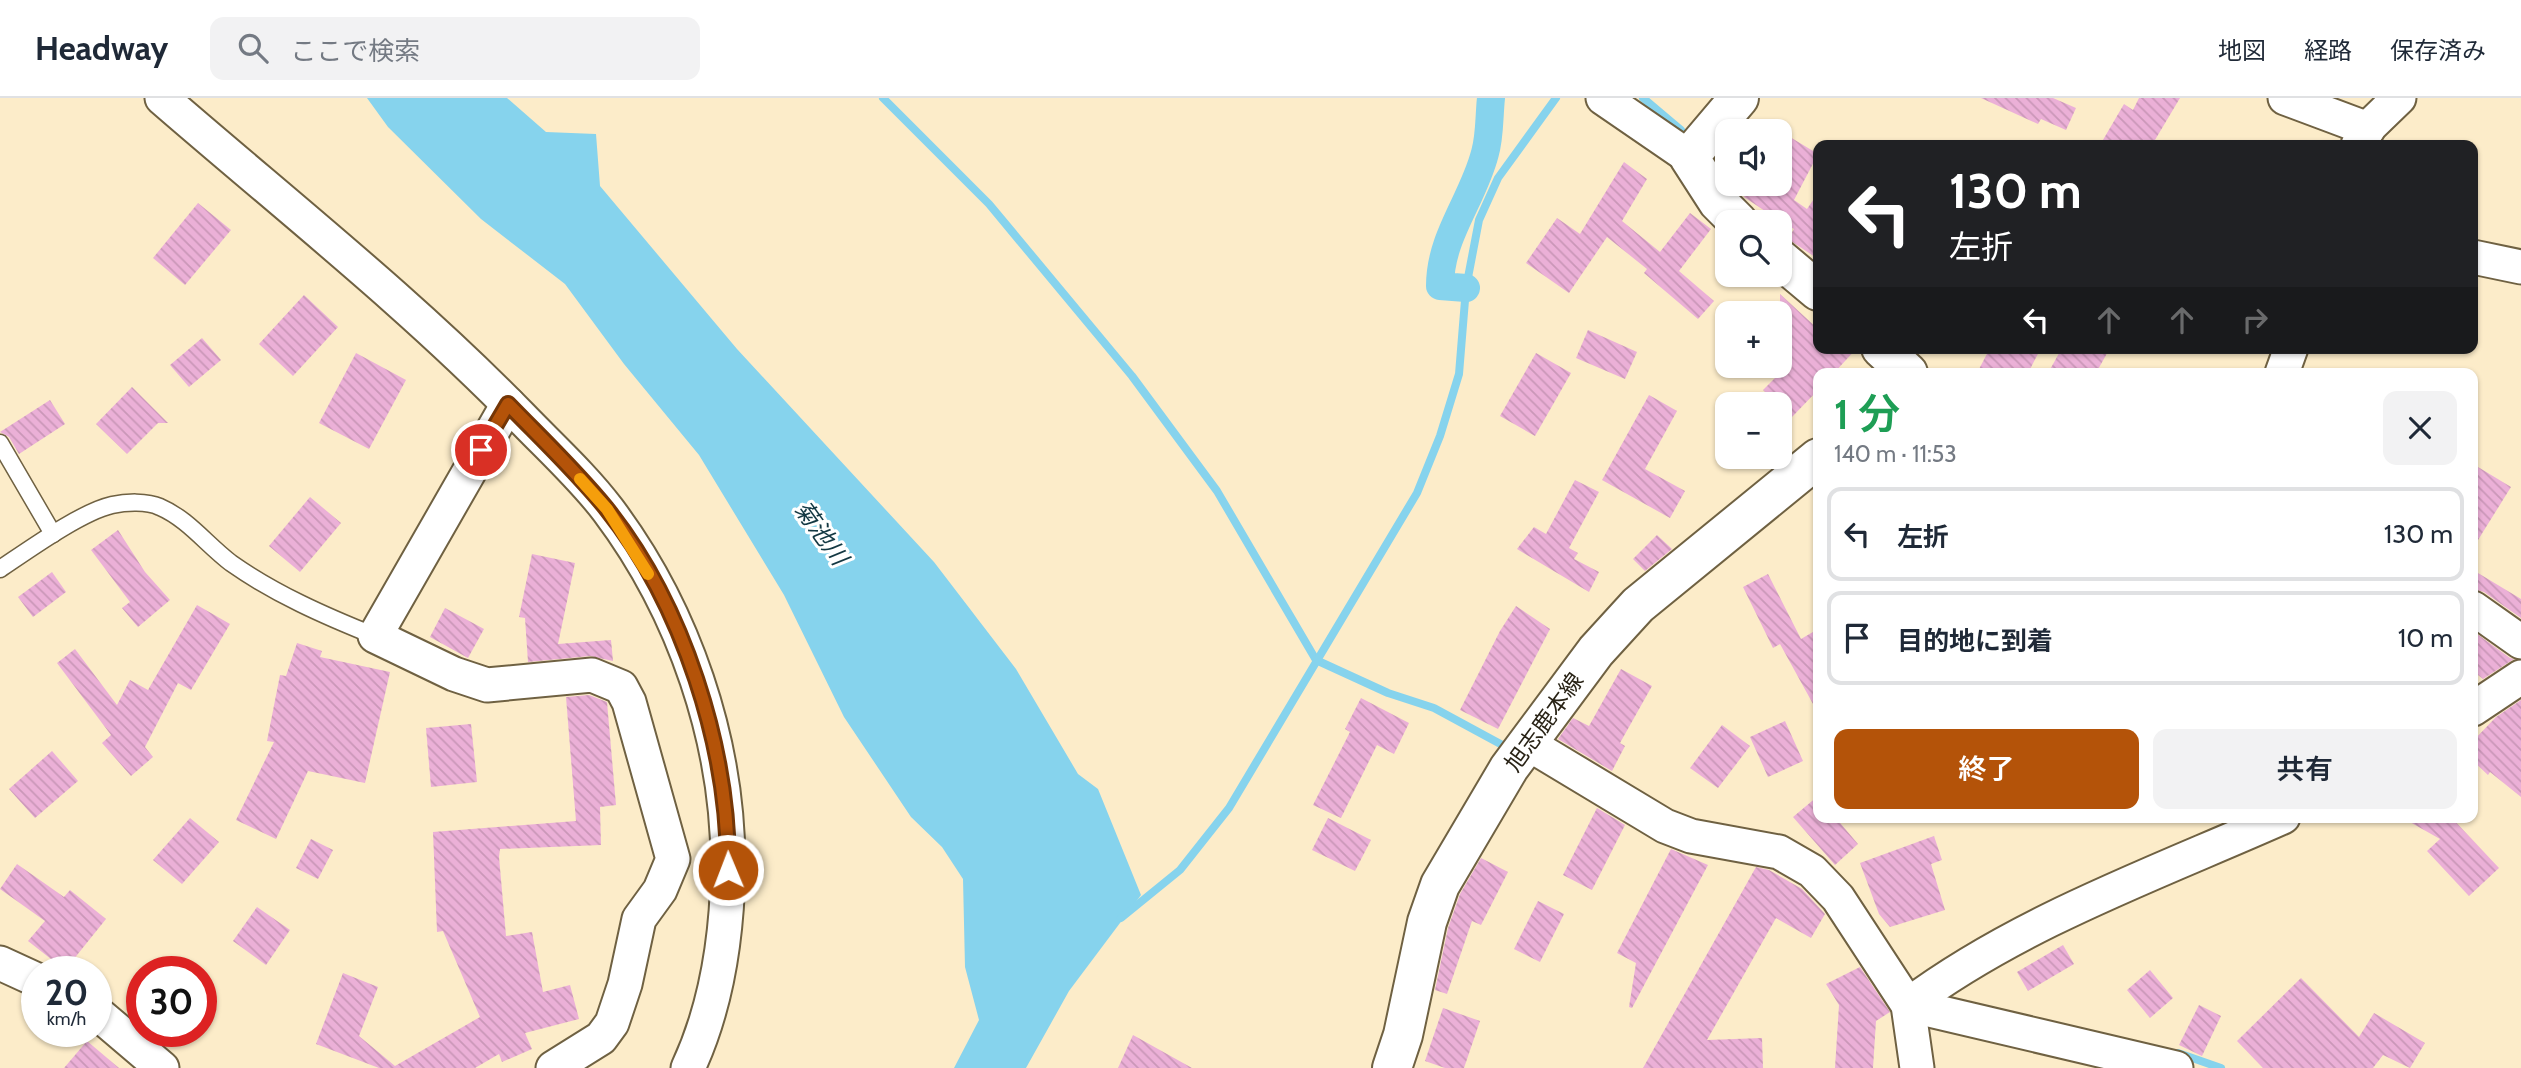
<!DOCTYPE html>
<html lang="ja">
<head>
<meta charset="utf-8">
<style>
  body { margin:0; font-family:Cabin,"Noto Sans JP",sans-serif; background:#f2f2f3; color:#1f2937; height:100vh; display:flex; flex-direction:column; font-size:26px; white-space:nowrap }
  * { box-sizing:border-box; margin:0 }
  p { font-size:23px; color:#747a83 }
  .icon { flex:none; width:38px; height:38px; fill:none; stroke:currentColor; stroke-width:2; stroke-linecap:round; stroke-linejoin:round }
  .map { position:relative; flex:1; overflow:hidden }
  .side { position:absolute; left:1813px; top:270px; width:665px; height:455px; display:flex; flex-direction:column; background:#fff; border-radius:14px; box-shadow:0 2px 5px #0004 }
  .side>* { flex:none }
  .top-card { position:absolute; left:1813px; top:42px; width:665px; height:214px; border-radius:14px; box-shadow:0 2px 5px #0004; background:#202124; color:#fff; overflow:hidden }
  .buttons { position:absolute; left:1715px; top:21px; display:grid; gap:14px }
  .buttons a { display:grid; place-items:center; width:77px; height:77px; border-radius:14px; background:#fff; box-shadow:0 2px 5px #0004; font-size:35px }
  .speed { position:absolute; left:21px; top:858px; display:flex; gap:14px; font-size:35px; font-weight:700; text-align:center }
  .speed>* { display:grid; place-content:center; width:91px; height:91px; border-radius:50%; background:#fff; box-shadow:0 2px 5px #0004; line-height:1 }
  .speed small { font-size:18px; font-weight:400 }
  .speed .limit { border:10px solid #d22; background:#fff; color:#111 }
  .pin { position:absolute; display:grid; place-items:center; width:60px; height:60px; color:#fff; margin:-30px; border:4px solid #fff; border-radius:50%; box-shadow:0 2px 7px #0007 }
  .me { position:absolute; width:77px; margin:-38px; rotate:359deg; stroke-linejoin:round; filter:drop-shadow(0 0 5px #0008) }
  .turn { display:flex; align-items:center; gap:24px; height:147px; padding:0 21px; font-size:32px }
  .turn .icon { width:91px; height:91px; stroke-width:2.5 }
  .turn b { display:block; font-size:49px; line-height:60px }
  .lanes { display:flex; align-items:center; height:66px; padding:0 21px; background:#0003; justify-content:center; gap:35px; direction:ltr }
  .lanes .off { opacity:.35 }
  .round { display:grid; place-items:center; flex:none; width:74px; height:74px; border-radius:14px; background:#f2f2f3 }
  .summary { display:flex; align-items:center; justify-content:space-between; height:119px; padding:0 21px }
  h1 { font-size:42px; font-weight:600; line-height:52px; color:#1e9e55 }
  .action { display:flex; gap:14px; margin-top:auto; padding:14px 21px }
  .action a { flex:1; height:80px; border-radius:14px; background:#b45309; color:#fff; font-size:28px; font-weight:600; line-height:80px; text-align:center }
  .action a+a { background:#f2f2f3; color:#1f2937 }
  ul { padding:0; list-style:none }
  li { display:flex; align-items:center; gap:21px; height:94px; margin:0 14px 10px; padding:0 7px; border:4px solid #e0e1e3; border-radius:14px }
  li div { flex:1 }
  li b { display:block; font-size:26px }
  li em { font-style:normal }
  header { display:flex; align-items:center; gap:42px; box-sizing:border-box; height:98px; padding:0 35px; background:#fff; border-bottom:2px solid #e0e1e3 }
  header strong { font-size:33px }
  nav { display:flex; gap:38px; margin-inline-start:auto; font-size:24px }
  .search { width:490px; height:63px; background:#f2f2f3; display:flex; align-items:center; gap:18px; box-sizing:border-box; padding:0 24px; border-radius:14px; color:#747a83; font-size:26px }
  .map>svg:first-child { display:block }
</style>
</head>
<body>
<header>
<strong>Headway</strong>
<div class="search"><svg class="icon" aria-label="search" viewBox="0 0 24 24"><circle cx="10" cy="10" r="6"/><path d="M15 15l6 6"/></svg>ここで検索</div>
<nav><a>地図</a><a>経路</a><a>保存済み</a></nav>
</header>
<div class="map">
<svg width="2521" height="970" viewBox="0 0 2521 970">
  <defs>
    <pattern id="building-back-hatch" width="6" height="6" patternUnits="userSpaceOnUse" patternTransform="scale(1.75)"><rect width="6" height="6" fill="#ebb0d7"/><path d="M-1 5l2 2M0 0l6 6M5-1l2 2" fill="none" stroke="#ca97b8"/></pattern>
  </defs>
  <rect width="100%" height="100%" fill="#fcecc9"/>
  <path fill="#86d3ed" d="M367,0H507L546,34L596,36L600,88L737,251L934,464L1016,571L1078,676L1098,691L1141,797L1069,893L1026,970H954L979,922L965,869L963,781L942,749L911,719L844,619L784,497L699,357L624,266L565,186L481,121L388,29Z"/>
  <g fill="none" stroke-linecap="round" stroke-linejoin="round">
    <g stroke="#86d3ed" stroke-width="8">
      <path d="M883,0L989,106L1132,278L1217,393L1316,562L1388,595L1434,610L1506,649"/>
      <path d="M1643,0L1681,32"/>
      <path d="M1121,820L1180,772L1229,710L1417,395L1440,338L1459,276L1466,190L1479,122L1498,80L1556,0"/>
      <path d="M2178,955L2221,970"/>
    </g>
    <path stroke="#86d3ed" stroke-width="28" d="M1466,190L1440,188C1440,138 1473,102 1485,55C1490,38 1489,18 1491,0"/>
  </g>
  <g fill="url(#building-back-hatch)">
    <path d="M1981,0H2053L2076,10L2066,32L2041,21L2038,26Z"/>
    <path d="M2139,0H2180L2152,47H2100L2124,6L2133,12Z"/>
    <path d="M1780,33L1818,56L1794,102L1807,111L1818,95V161L1788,141L1794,131L1782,124L1780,127V123L1744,99L1751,86H1780Z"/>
    <path d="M1624,64L1647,81L1622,123L1660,154L1690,115L1711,131L1679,173L1714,203L1698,221L1644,175L1647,171L1607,139L1569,195L1526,165L1557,120L1580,136Z"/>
    <path d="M198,105L231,132L185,187L153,160Z"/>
    <path d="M1780,196L1818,231V250H1857L1834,275H1818V292L1792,319L1763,292L1780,275Z"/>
    <path d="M304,197L338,229L293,278L259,246Z"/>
    <path d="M1588,232L1637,254L1625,281L1576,260Z"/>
    <path d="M202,240L221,262L189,289L170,267Z"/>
    <path d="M1990,250H2041L2028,275H1977Z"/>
    <path d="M2062,250H2110L2096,275H2048Z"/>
    <path d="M356,255L406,282L369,351L319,325Z"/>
    <path d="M1536,255L1571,275L1535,338L1500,318Z"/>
    <path d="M132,289L168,325H158L127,356L96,326Z"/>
    <path d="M1649,297L1677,313L1645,371L1685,393L1670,420L1602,382Z"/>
    <path d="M50,302L65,326L19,356L9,339L0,334Z"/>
    <path d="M2473,366L2511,389L2473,450Z"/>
    <path d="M1575,382L1599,394L1569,450L1578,455L1574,461L1599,474L1589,494L1517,451L1534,429L1546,436Z"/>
    <path d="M310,399L341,425L300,474L269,448Z"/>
    <path d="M118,432L145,474L170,502L138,529L122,510L130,504L91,452Z"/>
    <path d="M1657,437L1672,451L1645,473L1633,461Z"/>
    <path d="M532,456L575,465L558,546L611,542L613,563L590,558L528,564L525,520L519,519Z"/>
    <path d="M2473,472L2521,501V520L2484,494L2473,491Z"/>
    <path d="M52,474L66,494L33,519L18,499Z"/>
    <path d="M1768,476L1801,541L1818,531V615L1780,546L1773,550L1743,489Z"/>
    <path d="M197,507L230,526L191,592L178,585L145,649L153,659L131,678L102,645L111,637L57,565L75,551L117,607L130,582L148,592Z"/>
    <path d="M1516,508L1550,531L1498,631L1460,612L1500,533Z"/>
    <path d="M445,510L484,531L468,560L430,539Z"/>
    <path d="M2473,533L2510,560L2514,561L2483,581L2473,573Z"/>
    <path d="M297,545L322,553L320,559L390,574L365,685L308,673L276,741L236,722L274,644L267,643L280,577L286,578Z"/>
    <path d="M1621,571L1652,588L1620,645L1625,648L1612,673L1558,641L1573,620L1589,628Z"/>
    <path d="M589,597L607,604L616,707L600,709L601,747L500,751L499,759L506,838L532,834L543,894L570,887L579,921L525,935L532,951L502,964L499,956L475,970H379L316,946L343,875L378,889L359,938L395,968L480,919L443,833L437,834L433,734L576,723L566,599Z"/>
    <path d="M1361,600L1409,625L1394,656L1377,647L1341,720L1313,707L1350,634L1345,631Z"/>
    <path d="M2521,602V699L2490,674L2488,677L2473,663V643L2496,619Z"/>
    <path d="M1785,623L1803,663L1768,679L1750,639Z"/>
    <path d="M471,626L477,684L431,689L426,630Z"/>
    <path d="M1722,627L1750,648L1718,690L1690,670Z"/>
    <path d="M52,653L78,683L35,720L9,691Z"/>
    <path d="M1818,698V719H1835L1858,746L1835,767L1793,719Z"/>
    <path d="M1597,710L1625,727L1592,792L1563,777Z"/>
    <path d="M2401,719H2451L2499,770L2469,798L2427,753L2440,741Z"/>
    <path d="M190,720L219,744L182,786L153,762Z"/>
    <path d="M1328,720L1371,742L1355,773L1312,752Z"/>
    <path d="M1934,738L1942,762L1931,766L1945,812L1890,829L1879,816L1860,765Z"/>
    <path d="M311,741L333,752L318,781L296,770Z"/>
    <path d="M1671,751L1708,767L1632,910L1629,909L1636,865L1617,855Z"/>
    <path d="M1481,760L1508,774L1481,827L1472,823L1447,896L1435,892L1448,830L1460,796Z"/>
    <path d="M17,766L64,799L70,792L106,821L65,872L28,843L45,823L0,791Z"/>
    <path d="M1756,769L1769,772L1802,791L1825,816L1811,840L1776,820L1707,942L1762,940L1763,970H1643Z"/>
    <path d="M1538,803L1564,816L1540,864L1514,851Z"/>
    <path d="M257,809L290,832L266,867L233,843Z"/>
    <path d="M2063,847L2074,866L2028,893L2017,874Z"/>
    <path d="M1860,869L1890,914L1876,923L1873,970H1835L1839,907L1826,886Z"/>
    <path d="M2150,872L2173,900L2150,920L2127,892Z"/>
    <path d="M2301,880L2359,939L2374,915L2425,945L2410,970L2383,957L2373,970H2263L2237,943Z"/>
    <path d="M2199,907L2221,918L2202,958L2179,947Z"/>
    <path d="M1443,910L1480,923L1464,970H1445L1425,963Z"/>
    <path d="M1133,937L1192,970H1118Z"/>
    <path d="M87,943L119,970H64Z"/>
  </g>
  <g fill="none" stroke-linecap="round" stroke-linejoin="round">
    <g stroke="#6f6142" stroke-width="19">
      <g id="lane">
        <path d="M0,345L53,436"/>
        <path d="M0,471C27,453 81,414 112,407C126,404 147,403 160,409C188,421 207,447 231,465C275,496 325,518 375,538"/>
      </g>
    </g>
    <g stroke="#6f6142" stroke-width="37">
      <g id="street">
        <path d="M162,0C283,105 410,205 522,320C551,350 583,379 608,412C684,513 729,644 728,771C727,839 717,908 688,970"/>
        <path d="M1603,0L1689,59"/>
        <path d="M2285,0L2368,31"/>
        <path d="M2358,47L2370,28L2399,0"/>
        <path d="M2473,159L2521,169"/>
        <path d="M2282,275L2291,250"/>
        <path d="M508,306L375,538L454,576L487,587L592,577L621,589L629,604L673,761L660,792L639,821L625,886L612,925L601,940L553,970"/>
        <path d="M2473,510L2521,544"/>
        <path d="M2473,611L2521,579"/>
        <path d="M1527,645L1665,728L1691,738L1779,754L1812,773L1838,800L1908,907L1917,970"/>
        <path d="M0,865L37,882"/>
        <path d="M1908,907C2019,824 2157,775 2283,719"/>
        <path d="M1908,907L2176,970"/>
        <path d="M96,914L162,970"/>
      </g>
    </g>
    <g stroke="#6f6142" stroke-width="42">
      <g id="secondary">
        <path d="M1738,124L1718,104L1689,59L1739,0"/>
        <path d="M1780,161L1818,193"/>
        <path d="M1881,250L1908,275"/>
        <path d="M1392,970L1403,937L1427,824L1440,787L1509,670L1596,553L1638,507L1818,360"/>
      </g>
    </g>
    <use href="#lane" stroke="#fff" stroke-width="16"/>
    <use href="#street" stroke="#fff" stroke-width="33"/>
    <use href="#secondary" stroke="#fff" stroke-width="38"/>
  </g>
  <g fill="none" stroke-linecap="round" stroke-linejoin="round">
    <g stroke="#753606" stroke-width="18">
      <path id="route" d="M481,352L508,306C541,340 576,373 606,410C683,506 729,650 728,772"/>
    </g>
    <use href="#route" stroke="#b45309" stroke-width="12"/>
    <path stroke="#f59e0b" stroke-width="12" d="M580,381L607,411L648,476"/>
  </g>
  <g text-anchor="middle" stroke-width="6" stroke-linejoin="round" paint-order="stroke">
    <g font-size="23" fill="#292316" stroke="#fff">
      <text transform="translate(1544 624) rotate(-54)" y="8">旭志鹿本線</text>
    </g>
    <g font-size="24" font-style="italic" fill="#133843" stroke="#fff">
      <text transform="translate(821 435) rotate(54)" y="8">菊池川</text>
    </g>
  </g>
</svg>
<div class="buttons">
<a><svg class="icon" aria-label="sound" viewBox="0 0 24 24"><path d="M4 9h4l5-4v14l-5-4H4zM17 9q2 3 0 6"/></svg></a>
<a><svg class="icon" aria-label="search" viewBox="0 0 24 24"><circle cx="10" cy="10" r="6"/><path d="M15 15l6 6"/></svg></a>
<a>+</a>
<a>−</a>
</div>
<div class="speed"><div>20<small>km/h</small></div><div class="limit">30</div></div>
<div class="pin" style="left:481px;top:352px;background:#d93025"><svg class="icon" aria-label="arrive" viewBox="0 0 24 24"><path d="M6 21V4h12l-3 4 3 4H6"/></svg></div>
<svg class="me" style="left:728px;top:772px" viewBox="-20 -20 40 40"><circle r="17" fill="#b45309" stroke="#fff" stroke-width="3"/><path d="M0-11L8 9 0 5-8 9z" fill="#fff"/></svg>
<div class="top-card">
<div class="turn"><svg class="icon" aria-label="left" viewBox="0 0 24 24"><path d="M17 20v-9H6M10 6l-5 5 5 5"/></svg><div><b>130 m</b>左折</div></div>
<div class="lanes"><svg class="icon" aria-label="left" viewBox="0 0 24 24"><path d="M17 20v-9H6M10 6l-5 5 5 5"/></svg><svg class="icon off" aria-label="ahead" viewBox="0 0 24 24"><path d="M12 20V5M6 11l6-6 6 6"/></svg><svg class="icon off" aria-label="ahead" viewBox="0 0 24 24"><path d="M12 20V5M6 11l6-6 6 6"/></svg><svg class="icon off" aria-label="right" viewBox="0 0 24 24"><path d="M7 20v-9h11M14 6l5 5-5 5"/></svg></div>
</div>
<section class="side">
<div class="summary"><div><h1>1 分</h1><p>140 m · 11:53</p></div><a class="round"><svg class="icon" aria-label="close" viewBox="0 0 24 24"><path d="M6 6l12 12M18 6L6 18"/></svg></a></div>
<ul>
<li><svg class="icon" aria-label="left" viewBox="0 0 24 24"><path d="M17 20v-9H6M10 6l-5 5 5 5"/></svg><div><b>左折</b></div><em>130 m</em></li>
<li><svg class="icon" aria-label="arrive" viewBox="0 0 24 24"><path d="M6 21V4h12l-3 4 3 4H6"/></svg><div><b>目的地に到着</b></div><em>10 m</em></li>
</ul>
<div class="action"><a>終了</a><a>共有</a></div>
</section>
</div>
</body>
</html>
